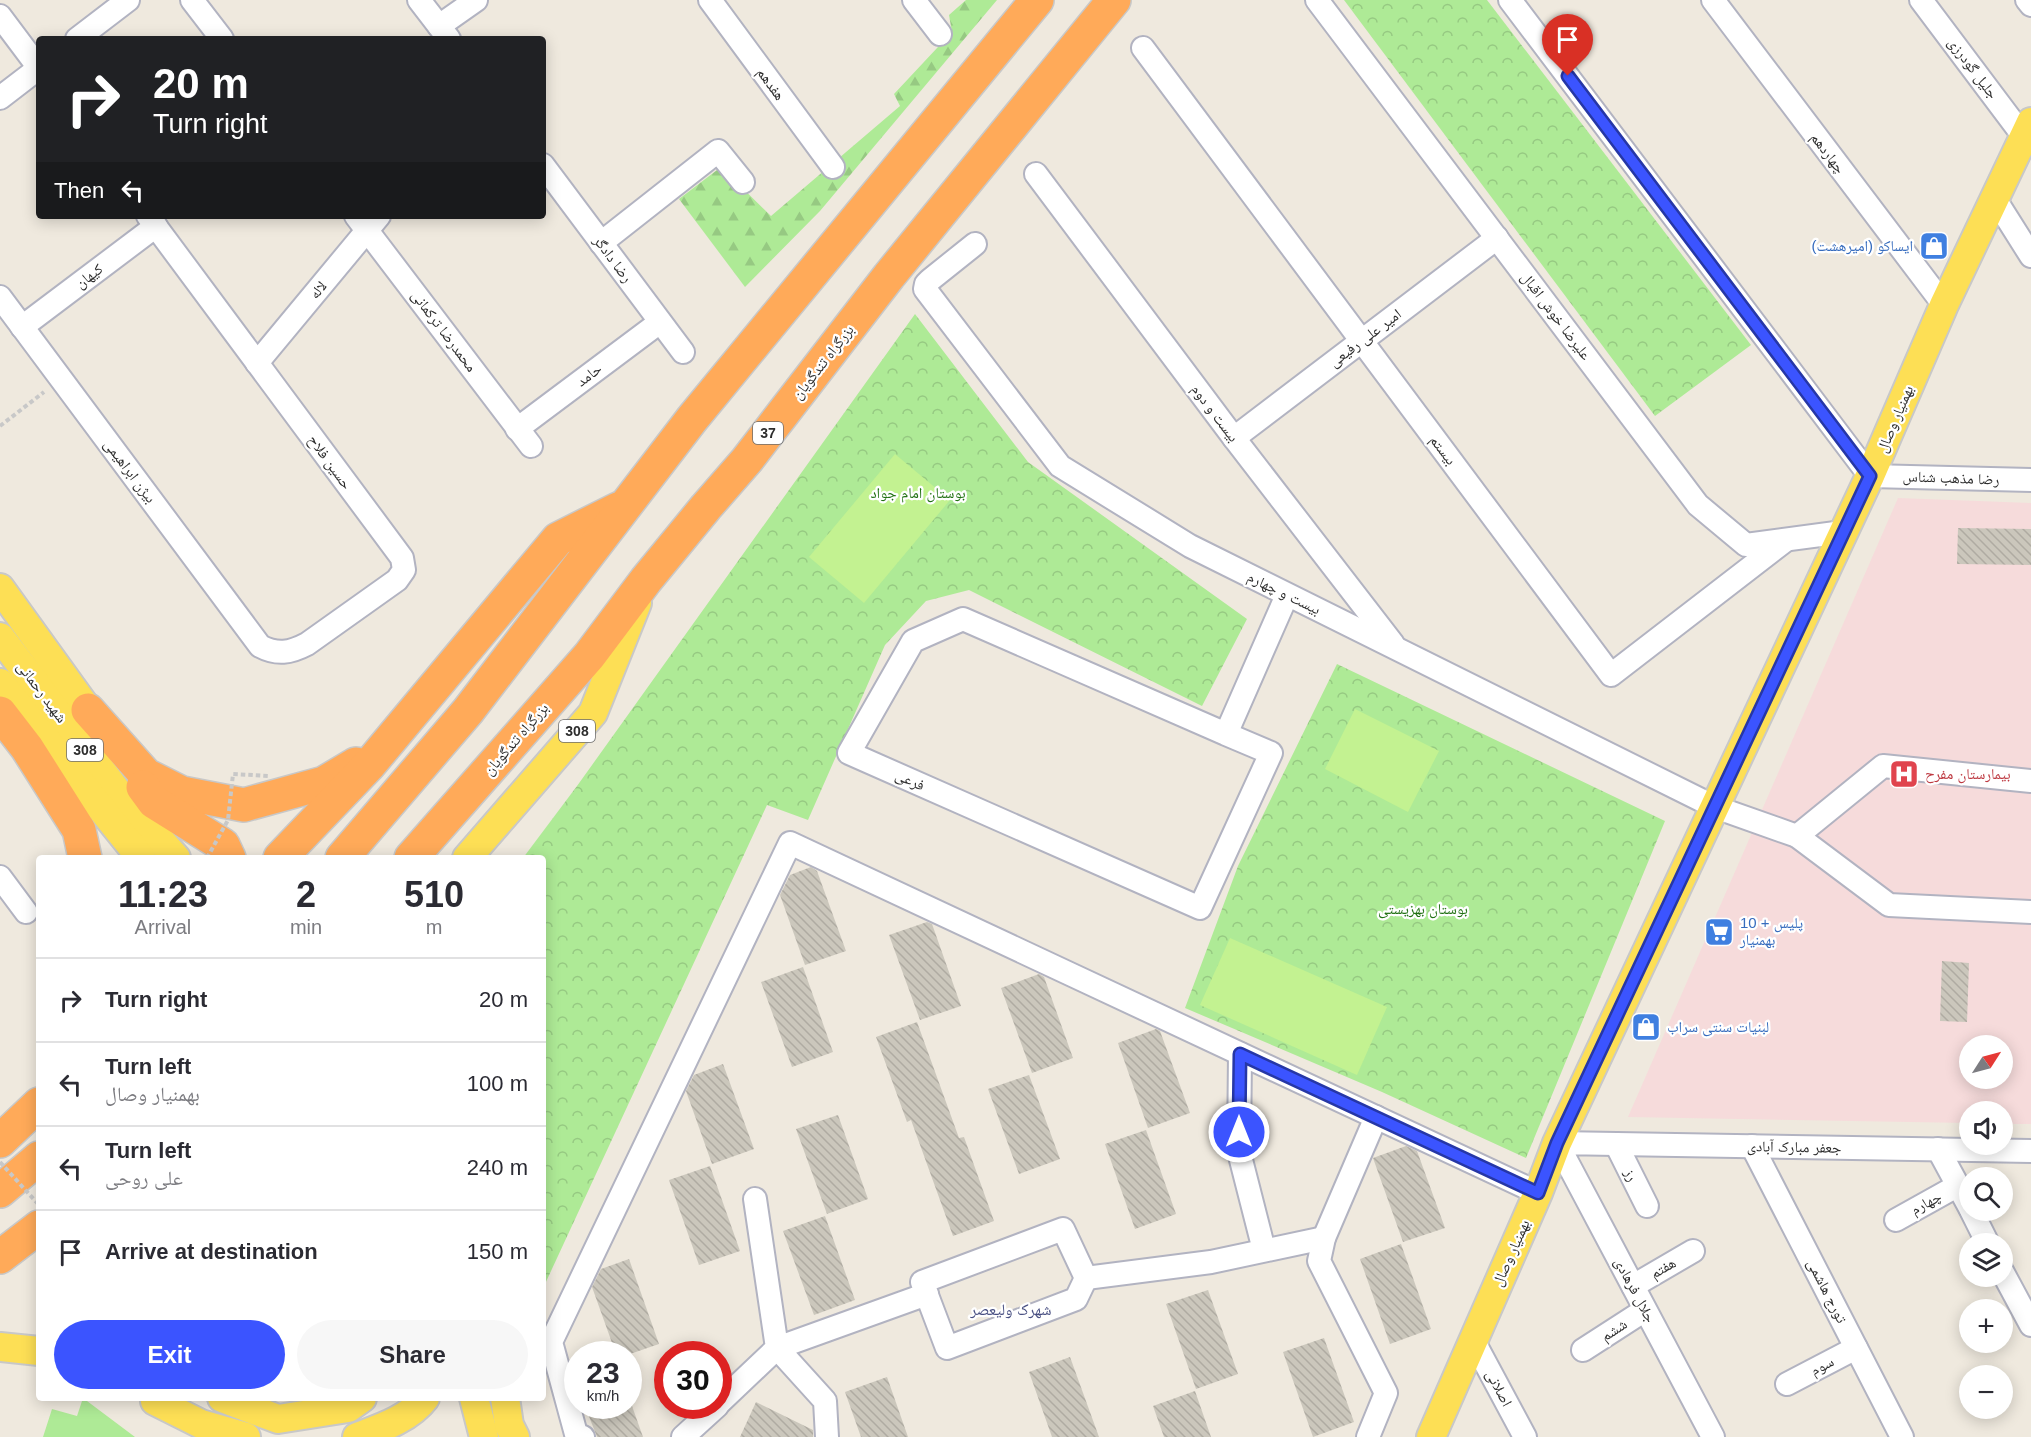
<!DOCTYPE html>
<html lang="en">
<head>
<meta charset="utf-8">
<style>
  body { margin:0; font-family:Arial,"Noto Naskh Arabic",sans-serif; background:#f7f7f7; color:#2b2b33; height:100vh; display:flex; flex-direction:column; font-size:22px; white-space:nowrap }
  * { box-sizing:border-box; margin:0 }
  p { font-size:20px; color:#7c7c81 }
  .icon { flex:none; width:33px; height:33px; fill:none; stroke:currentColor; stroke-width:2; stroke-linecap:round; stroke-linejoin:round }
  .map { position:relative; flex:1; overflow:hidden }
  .panel { position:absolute; left:36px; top:855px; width:510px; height:546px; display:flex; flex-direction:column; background:#fff; border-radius:6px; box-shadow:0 3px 15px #0003 }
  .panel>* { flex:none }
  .hud { position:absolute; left:36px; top:36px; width:510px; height:183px; border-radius:6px; box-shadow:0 3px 15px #0003; background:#202124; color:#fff; overflow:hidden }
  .needle { width:39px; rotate:54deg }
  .tools { position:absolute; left:1959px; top:1035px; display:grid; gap:12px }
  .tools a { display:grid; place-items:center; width:54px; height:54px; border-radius:50%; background:#fff; box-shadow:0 3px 15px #0003; font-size:30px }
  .speed { position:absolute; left:564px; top:1341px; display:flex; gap:12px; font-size:30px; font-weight:700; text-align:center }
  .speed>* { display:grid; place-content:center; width:78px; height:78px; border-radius:50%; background:#fff; box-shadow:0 3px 15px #0003; line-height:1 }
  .speed small { font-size:15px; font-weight:400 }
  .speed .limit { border:9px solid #d22; background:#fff; color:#111 }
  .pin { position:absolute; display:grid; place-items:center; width:51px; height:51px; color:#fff; margin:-62px -26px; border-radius:50% 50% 50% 0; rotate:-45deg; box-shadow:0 0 6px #0007 }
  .pin .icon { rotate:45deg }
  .me { position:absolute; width:66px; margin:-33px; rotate:0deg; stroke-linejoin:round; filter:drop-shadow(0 0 4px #0008) }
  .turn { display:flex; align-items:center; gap:21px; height:126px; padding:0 18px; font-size:27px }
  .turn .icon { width:78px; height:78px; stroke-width:2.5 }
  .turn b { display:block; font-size:42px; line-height:51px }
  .then { display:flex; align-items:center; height:57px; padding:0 18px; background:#0003; gap:12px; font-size:22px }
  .eta { display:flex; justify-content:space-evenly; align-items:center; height:102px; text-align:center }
  .eta b { font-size:36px; font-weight:800; line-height:42px }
  .cta { display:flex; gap:12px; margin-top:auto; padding:12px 18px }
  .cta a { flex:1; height:69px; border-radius:36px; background:#3b54ff; color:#fff; font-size:24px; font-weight:800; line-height:69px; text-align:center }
  .cta a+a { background:#f7f7f7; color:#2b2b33 }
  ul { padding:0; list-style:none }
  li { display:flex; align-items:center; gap:18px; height:84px; padding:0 18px; border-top:2px solid #e1e1e2 }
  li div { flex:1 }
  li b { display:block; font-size:22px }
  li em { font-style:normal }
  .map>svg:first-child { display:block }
</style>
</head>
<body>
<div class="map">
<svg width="2031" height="1437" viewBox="0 0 2031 1437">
  <defs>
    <pattern id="forest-firs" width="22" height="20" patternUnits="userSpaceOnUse" patternTransform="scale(1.5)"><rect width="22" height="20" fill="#aeea96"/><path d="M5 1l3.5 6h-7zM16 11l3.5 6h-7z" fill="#96c982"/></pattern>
    <pattern id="park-crowns" width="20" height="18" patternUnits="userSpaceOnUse" patternTransform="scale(1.5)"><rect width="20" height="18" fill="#aeea96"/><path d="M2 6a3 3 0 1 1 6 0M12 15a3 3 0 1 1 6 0" fill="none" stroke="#96c982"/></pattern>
    <pattern id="building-back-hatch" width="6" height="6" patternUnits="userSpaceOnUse" patternTransform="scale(1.5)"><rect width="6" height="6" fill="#cbc7bc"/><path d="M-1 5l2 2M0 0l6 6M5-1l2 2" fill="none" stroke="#afaba2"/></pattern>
  </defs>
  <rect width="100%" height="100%" fill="#efe9de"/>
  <path fill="#f6dbdb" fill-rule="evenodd" d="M1898,498L2031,503V1124H2003L2002,1112H1970L1969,1123L1628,1117ZM1970,1046H2002V1078H1970Z"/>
  <path fill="#aeea96" d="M83,1398L135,1437H43L52,1409L77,1416Z"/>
  <path fill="url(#forest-firs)" d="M966,0H997L820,211L745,287L679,199L721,167L771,216L900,106L894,94L952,32L949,15Z"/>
  <g fill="url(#park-crowns)">
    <path d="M1344,0H1487L1751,345L1655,416Z"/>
    <path d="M915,314L1028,462L1247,619L1202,706L969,590L926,601L885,645L808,820L767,805L545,1284L543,1276V858H523L577,786Z"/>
    <path d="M1337,664L1665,821L1526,1158L1382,1092L1185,1008L1238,866Z"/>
  </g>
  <g fill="#c3f291">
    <path d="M895,454L950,500L864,603L809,557Z"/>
    <path d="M1355,709L1439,751L1408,812L1325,769Z"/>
    <path d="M1230,938L1387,1007L1357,1075L1200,1005Z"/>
  </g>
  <g fill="url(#building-back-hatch)">
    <path d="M1958,528L2031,529V565L1957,564Z"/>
    <path d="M811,867L817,871L846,951L805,965L780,895L790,875Z"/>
    <path d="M927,922L932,924L961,1006L920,1020L889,935Z"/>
    <path d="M1942,961L1969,963L1967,1022L1940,1021Z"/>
    <path d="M803,967L833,1052L792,1067L761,982Z"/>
    <path d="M1039,974L1044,977L1073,1058L1032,1073L1001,988Z"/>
    <path d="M917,1022L959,1138L964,1137L994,1221L953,1236L911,1120L907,1122L876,1037Z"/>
    <path d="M1156,1029L1160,1031L1190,1113L1148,1128L1118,1043Z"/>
    <path d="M723,1064L754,1149L712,1164L686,1091L694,1075Z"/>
    <path d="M1029,1075L1060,1159L1019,1174L988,1089Z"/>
    <path d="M838,1115L868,1199L827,1214L796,1129Z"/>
    <path d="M1146,1130L1176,1214L1135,1229L1105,1144Z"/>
    <path d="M1406,1146L1417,1151L1445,1228L1403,1242L1373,1158Z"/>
    <path d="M710,1166L740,1251L699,1265L669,1180Z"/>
    <path d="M825,1216L855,1300L814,1315L783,1231Z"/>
    <path d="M1401,1244L1431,1329L1390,1344L1360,1259Z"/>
    <path d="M629,1259L659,1344L630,1354H616L592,1287L601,1269Z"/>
    <path d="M1208,1290L1238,1374L1196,1389L1166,1304Z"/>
    <path d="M1324,1338L1354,1422L1313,1437L1283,1352Z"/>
    <path d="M1070,1357L1099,1437H1052L1029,1372Z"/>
    <path d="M887,1377L908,1437H861L845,1392Z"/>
    <path d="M1195,1391L1211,1437H1164L1153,1406Z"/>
    <path d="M756,1402L813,1430V1437H740Z"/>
    <path d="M585,1406H632L643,1437H597Z"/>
  </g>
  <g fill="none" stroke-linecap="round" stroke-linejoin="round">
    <g stroke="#b2b3c1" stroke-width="26">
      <g id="minor">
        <path d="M192,0L222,39"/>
        <path d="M419,0L449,39"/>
        <path d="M710,0L833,167"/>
        <path d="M914,0L940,34"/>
        <path d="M1317,0L1698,505L1746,545L1843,532"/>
        <path d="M1510,0L1870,476L2031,480"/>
        <path d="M1713,0L1944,305"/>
        <path d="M1921,0L2024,137"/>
        <path d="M2027,0L2031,5"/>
        <path d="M0,16L39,68"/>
        <path d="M439,26L476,0"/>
        <path d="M77,39L128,0"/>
        <path d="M1143,48L1611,675L1786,540"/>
        <path d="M0,98L39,68"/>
        <path d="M543,165L683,352"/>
        <path d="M1036,174L1234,438L1393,644"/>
        <path d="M1995,199L2031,256"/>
        <path d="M356,216L531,446"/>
        <path d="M601,243L718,151L743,182"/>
        <path d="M975,244L930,280L926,284L925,289L1060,466L1190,546L1715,807L1797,836L1889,905L2031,912"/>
        <path d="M0,297L260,646C277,655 290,653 307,644L397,580L404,570L402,558L148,216"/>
        <path d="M22,327L156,226"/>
        <path d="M257,363L379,216"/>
        <path d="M517,429L660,322"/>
        <path d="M1234,438L1497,238"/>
        <path d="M1226,734L963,619L913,641L849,753L1200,908L1271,753L1226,734L1287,595"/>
        <path d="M1797,836L1883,766L2031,781"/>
        <path d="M0,877L26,912"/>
        <path d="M1240,1054L1239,1152L1264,1250"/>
        <path d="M1616,1144L1647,1206"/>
        <path d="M1752,1146L1902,1437"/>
        <path d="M1938,1149L1970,1208"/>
        <path d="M1971,1210L1988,1244"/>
        <path d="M1896,1220L1957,1186"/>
        <path d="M1063,1229L1086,1278L1076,1299L947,1348L922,1282Z"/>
        <path d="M2002,1271L2031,1325"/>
        <path d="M1086,1278L1211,1262L1324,1238"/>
        <path d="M1633,1286L1693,1251"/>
        <path d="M1473,1340L1525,1437"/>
        <path d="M1583,1350L1645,1310"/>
        <path d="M1787,1384L1856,1348"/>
        <path d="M718,1404L777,1348L755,1199"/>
        <path d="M583,1437L576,1434L551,1342L790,843L1538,1193"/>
        <path d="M683,1437L717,1406"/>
        <path d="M827,1437L825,1401L777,1348L927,1294"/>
        <path d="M1368,1437L1386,1393L1319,1261L1324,1238L1376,1117"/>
        <path d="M1713,1437L1557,1143L2031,1151"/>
      </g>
    </g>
    <g stroke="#c8c8c8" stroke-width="32">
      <g id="major">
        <path d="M0,588L88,710"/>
        <path d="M0,637L119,794L176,858"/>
        <path d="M0,683L141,858"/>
        <path d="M467,858L593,713L637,603"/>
        <path d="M0,1347L39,1351"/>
        <path d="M222,1398L278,1419L348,1408L362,1398"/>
        <path d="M474,1398L484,1437"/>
        <path d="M505,1398L509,1425L515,1437"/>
        <path d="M155,1401L201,1424L246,1437"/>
        <path d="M357,1437C381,1428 409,1419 425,1398"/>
        <path d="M1431,1437L1538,1193L1557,1143L1870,476L1944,305L2031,122"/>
      </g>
    </g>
    <g stroke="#c8c8c8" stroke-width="36">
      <g id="highway">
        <path d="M88,710L146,775L182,793L244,805L324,783L356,764"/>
        <path d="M0,713L27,748L79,830L85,858"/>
        <path d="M143,787L154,802L223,845L229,858"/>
        <path d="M280,858L370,764L558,539L618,509"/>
        <path d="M342,858L468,711L692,419L1037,0"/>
        <path d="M411,858L589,656L646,580L706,507L747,460L889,276L1114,0"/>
        <path d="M0,1141L39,1104"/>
        <path d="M0,1191L39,1158"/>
        <path d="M0,1257L39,1227"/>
      </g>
    </g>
    <g stroke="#c8c8c8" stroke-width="4" stroke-dasharray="4.5 3" stroke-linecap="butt">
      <path d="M0,426L44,392"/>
      <path d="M70,1398H72"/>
    </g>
    <use href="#minor" stroke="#fff" stroke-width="22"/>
    <use href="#major" stroke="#fddf55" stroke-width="28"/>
    <use href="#highway" stroke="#ffaa59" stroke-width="33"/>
    <g stroke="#c8c8c8" stroke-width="4" stroke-dasharray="4.5 3" stroke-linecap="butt">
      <path d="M207,858L228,820L233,774L269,776"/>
      <path d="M0,1162L39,1205"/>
    </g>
  </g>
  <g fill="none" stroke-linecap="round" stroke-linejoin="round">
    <g stroke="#2637a6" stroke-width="15">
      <path id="route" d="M1239,1132L1240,1054L1538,1193L1557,1143L1870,476L1568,76"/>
    </g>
    <use href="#route" stroke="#3b54ff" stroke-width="10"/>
  </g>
  <defs>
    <g id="shop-square" transform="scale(1.5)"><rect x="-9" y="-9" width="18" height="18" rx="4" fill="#3f7fe0" stroke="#fff"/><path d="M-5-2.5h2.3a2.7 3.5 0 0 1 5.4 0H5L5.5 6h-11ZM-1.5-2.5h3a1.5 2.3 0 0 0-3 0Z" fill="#fff"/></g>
    <g id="hospital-square" transform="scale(1.5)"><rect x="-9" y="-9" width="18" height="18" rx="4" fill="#e0444e" stroke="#fff"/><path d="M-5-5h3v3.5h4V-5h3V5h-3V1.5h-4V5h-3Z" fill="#fff"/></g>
    <g id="supermarket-square" transform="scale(1.5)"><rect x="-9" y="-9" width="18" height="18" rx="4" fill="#3f7fe0" stroke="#fff"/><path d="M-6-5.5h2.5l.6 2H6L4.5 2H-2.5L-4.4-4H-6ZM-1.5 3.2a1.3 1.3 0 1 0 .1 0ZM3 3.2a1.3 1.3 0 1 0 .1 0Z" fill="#fff"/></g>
  </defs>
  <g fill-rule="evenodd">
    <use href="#shop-square" x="1934" y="246"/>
    <use href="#hospital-square" x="1904" y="774"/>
    <use href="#supermarket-square" x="1719" y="932"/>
    <use href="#shop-square" x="1646" y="1027"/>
  </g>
  <g text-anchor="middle" stroke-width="4.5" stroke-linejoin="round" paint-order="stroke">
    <g fill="#fff" stroke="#6c6c6c" stroke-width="1.5">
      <rect x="753" y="422" width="30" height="22" rx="4.5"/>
      <rect x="559" y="720" width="36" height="22" rx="4.5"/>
      <rect x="67" y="739" width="36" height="22" rx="4.5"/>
    </g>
    <g font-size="14" font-weight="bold" fill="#2d2d2d">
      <text x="768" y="438">37</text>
      <text x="577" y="736">308</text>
      <text x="85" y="755">308</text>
    </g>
    <g font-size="15" fill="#2d2d2d" stroke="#fff">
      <text transform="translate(1973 68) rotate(53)" y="5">جلیل گودرزی</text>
      <text transform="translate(771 84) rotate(54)" y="5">هفدهم</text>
      <text transform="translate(1828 153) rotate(53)" y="5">چهاردهم</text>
      <text transform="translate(613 259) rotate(53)" y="5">رضا دادگر</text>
      <text transform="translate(89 276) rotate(-37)" y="5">کیهان</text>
      <text transform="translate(318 290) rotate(-50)" y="5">لاله</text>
      <text transform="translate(1556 316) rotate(53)" y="5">علیرضا خوش اقبال</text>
      <text transform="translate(444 331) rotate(53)" y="5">محمدرضا ترکمانی</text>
      <text transform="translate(1365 338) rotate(-37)" y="5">امیر علی رفیعی</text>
      <text transform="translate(823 362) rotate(-52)" y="5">بزرگراه تندگویان</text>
      <text transform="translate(589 375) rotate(-37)" y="5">حامد</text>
      <text transform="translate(1215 413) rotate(53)" y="5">بیست و دوم</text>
      <text transform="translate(1895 419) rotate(-67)" y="5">بهمنیار وصال</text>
      <text transform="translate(1443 450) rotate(53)" y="5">بیستم</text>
      <text transform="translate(330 462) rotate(54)" y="5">حسین فلاح</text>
      <text transform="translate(130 471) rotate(53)" y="5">بیژن ابراهیمی</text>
      <text transform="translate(1951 478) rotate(2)" y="5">رضا مذهب شناس</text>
      <text transform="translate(1284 593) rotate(26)" y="5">بیست و چهارم</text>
      <text transform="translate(42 692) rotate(53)" y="5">شهید رحمانی</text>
      <text transform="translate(516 739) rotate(-49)" y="5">بزرگراه تندگویان</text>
      <text transform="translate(910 780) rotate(24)" y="5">فرعی</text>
      <text transform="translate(1794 1147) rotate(1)" y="5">جعفر مبارک آبادی</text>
      <text transform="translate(1631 1175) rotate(63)" y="5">رز</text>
      <text transform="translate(1926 1203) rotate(-29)" y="5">چهارم</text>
      <text transform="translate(1511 1253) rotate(-66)" y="5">بهمنیار وصال</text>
      <text transform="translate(1663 1268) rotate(-30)" y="5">هفتم</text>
      <text transform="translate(1635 1290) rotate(62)" y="5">جلال فرهادی</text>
      <text transform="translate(1827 1291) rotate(63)" y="5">تورج هاشمی</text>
      <text transform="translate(1614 1330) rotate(-33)" y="5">ششم</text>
      <text transform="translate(1822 1366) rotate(-28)" y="5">سوم</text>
      <text transform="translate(1499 1388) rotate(62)" y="5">اصلانی</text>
    </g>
    <g font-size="15" fill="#366cbe" stroke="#fff" text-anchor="start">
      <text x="1913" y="251" text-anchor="end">ایساکو (امیرهشت)</text>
      <text x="1740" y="928">پلیس + 10<tspan x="1740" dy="17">بهمنیار</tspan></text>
      <text x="1667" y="1032">لبنیات سنتی سراب</text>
    </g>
    <g font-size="15" fill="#227214" stroke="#fff">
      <text x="918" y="498">بوستان امام جواد</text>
      <text x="1423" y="914">بوستان بهزیستی</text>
    </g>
    <g font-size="15" fill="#be3a42" stroke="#fff" text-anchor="start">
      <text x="1925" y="779">بیمارستان مفرح</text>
    </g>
    <g font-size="16" fill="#484f82" stroke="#fff">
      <text x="1011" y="1315">شهرک ولیعصر</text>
    </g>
  </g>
</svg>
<div class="tools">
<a><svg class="needle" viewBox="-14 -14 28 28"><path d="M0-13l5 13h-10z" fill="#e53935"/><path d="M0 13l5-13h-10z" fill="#7c7c81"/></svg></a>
<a><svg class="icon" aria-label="sound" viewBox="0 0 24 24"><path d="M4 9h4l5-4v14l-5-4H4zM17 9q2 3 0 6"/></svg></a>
<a><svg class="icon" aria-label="search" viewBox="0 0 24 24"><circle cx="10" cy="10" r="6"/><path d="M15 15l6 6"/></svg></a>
<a><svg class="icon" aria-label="layers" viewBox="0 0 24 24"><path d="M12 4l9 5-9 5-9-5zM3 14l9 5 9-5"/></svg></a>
<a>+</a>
<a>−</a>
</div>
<div class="speed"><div>23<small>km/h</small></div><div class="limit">30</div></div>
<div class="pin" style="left:1568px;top:76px;background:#d93025"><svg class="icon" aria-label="arrive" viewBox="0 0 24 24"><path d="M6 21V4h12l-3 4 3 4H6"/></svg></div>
<svg class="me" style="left:1239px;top:1132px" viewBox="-20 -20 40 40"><circle r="17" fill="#3b54ff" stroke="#fff" stroke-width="3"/><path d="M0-11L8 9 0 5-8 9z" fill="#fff"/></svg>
<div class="hud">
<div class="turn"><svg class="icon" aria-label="right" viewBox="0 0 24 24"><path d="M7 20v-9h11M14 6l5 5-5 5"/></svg><div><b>20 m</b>Turn right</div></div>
<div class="then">Then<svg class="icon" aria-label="left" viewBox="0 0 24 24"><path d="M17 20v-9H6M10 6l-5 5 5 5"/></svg></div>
</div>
<section class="panel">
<div class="eta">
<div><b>11:23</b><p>Arrival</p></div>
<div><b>2</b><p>min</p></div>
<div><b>510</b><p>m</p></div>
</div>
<ul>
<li><svg class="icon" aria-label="right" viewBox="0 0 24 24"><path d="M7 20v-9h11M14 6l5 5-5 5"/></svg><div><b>Turn right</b></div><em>20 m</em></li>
<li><svg class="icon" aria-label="left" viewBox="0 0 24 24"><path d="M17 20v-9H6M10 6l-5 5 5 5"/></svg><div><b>Turn left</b><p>بهمنیار وصال</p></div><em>100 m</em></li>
<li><svg class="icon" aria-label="left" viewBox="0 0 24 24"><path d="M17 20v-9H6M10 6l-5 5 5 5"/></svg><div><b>Turn left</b><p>علی روحی</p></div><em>240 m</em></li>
<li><svg class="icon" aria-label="arrive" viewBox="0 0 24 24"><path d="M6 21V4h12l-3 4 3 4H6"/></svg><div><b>Arrive at destination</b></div><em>150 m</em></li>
</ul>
<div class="cta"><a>Exit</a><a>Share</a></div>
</section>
</div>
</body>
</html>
